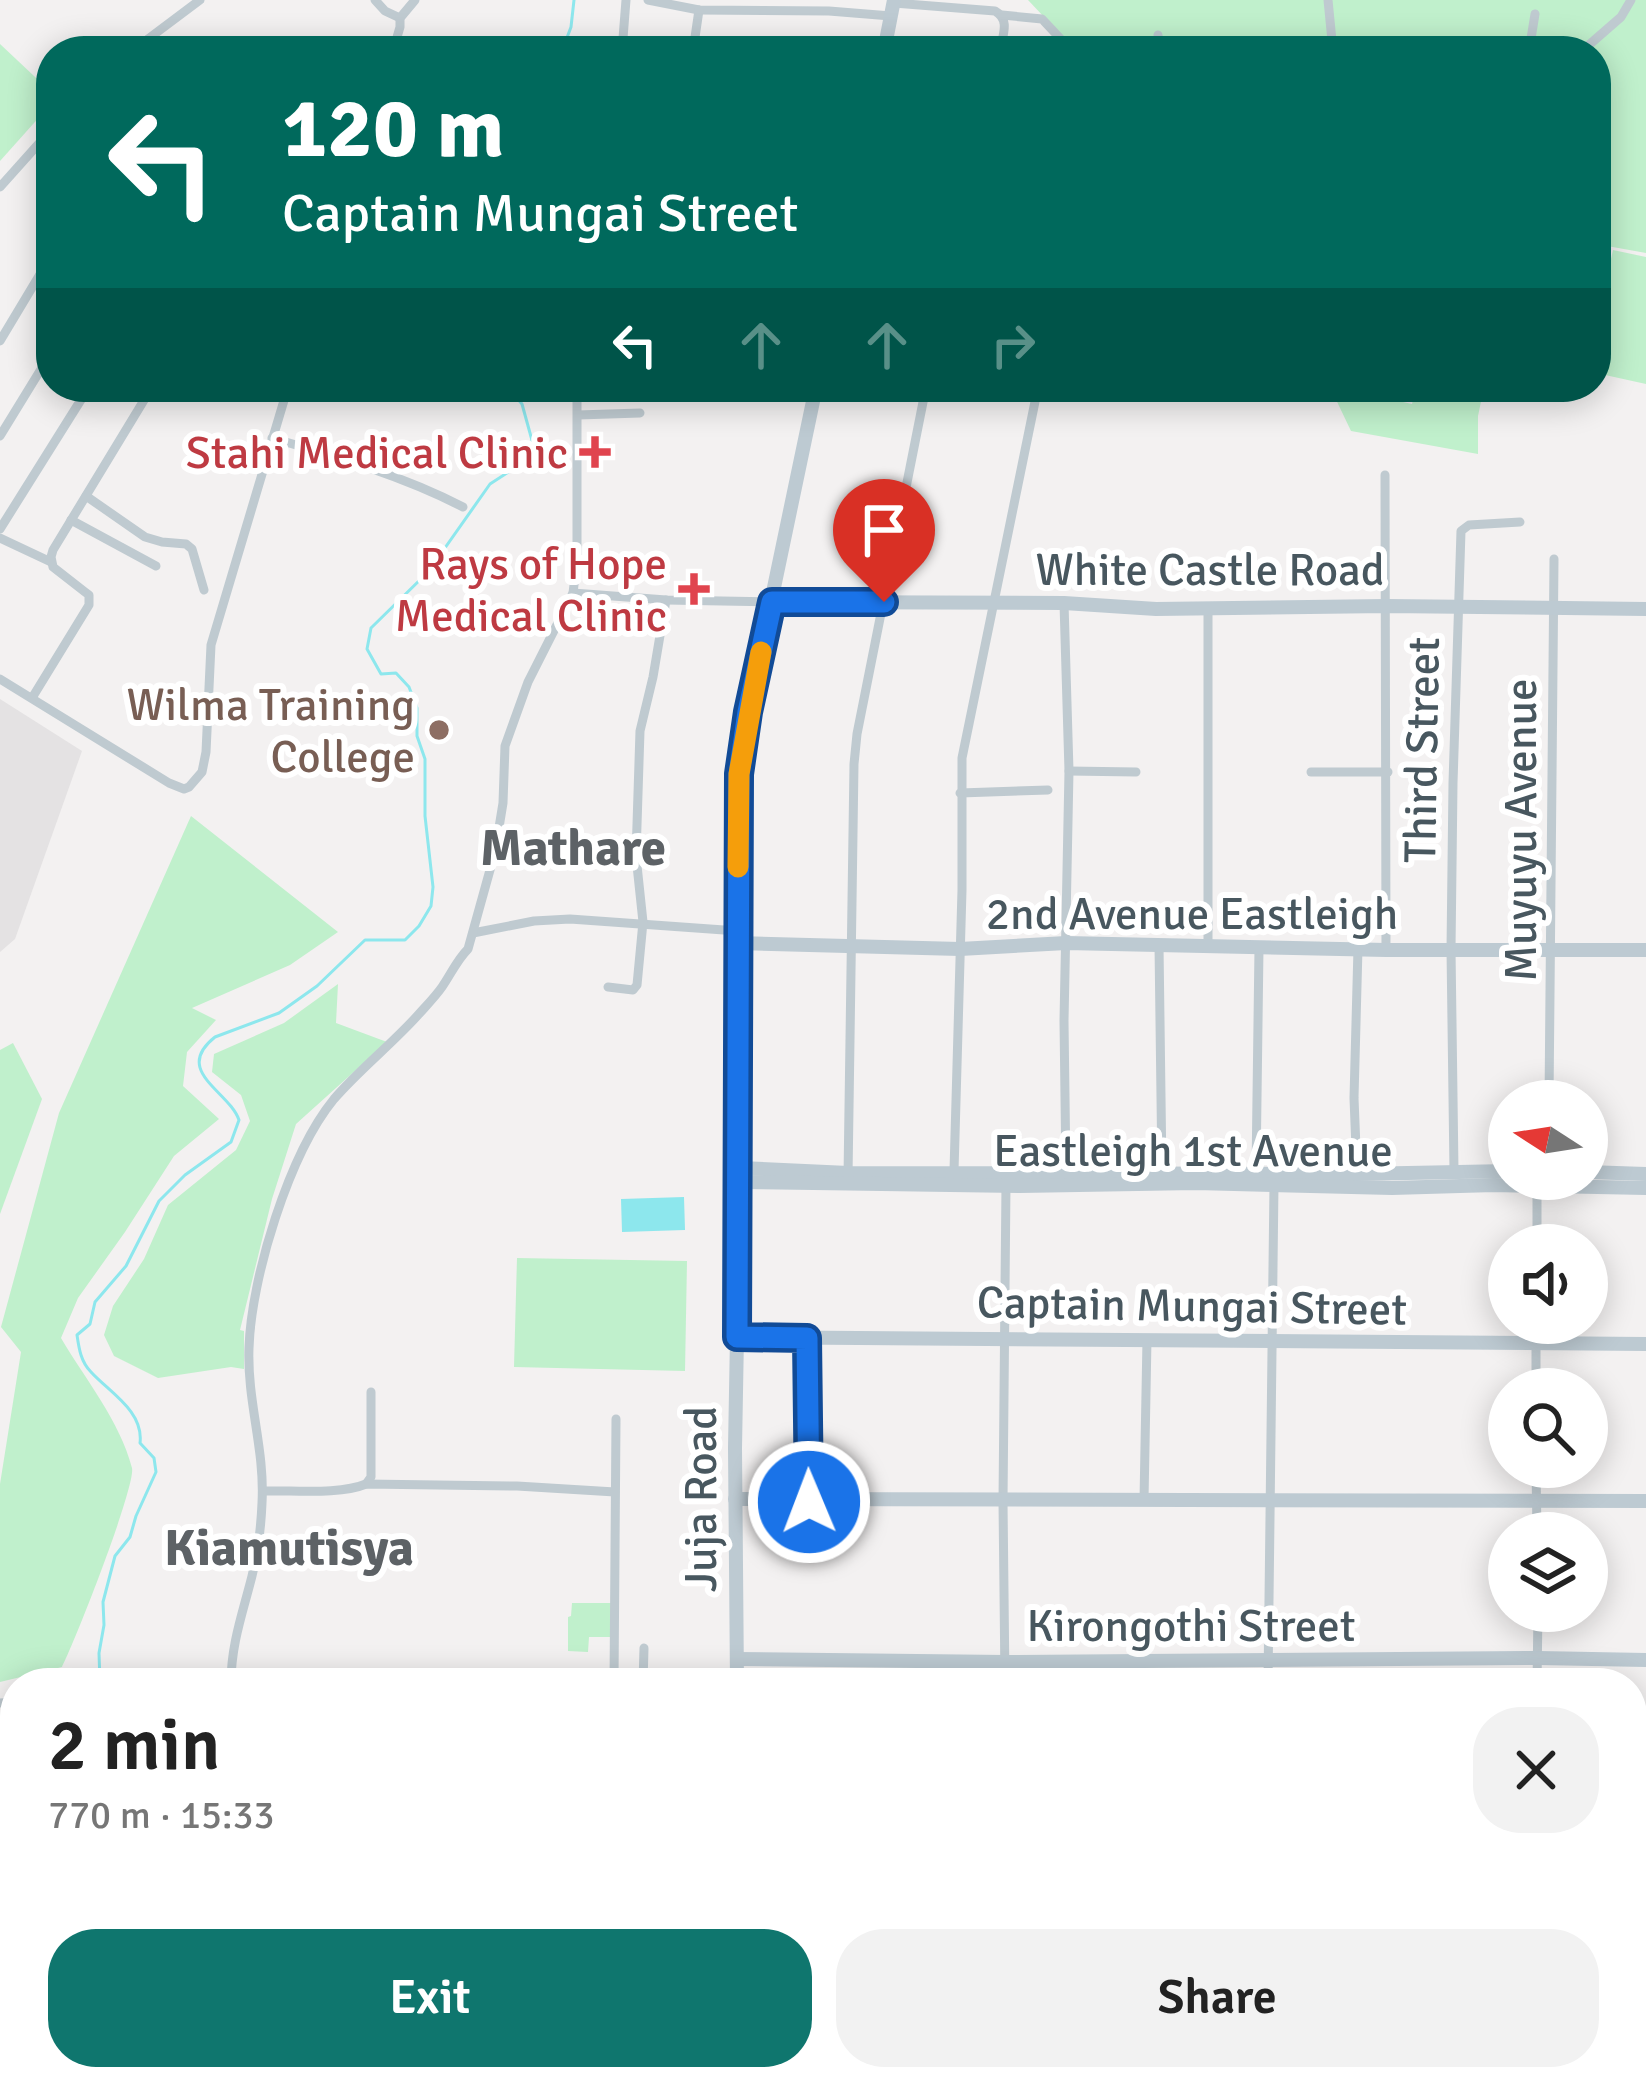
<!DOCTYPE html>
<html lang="en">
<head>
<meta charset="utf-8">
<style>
  body { margin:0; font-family:Signika,sans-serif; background:#f2f2f2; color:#222; height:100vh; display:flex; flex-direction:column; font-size:45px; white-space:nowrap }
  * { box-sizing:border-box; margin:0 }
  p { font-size:39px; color:#767676 }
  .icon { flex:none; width:66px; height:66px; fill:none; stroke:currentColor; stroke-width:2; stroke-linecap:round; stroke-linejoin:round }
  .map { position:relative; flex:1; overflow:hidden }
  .details { position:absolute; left:0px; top:1668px; width:1647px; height:423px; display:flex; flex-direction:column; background:#fff; border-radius:48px 48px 0 0; box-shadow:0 6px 30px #0003 }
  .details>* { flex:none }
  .hud { position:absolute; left:36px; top:36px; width:1575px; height:366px; border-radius:48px; box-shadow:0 6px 30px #0003; background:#00695c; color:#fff; overflow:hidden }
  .needle { width:78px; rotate:282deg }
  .controls { position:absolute; left:1488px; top:1080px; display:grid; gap:24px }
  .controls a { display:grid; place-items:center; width:120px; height:120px; border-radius:50%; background:#fff; box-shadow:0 6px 30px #0003; font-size:60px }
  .pin { position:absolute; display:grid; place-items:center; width:102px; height:102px; color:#fff; margin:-123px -51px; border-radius:50% 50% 50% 0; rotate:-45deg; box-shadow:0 0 12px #0007 }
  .pin .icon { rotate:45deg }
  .me { position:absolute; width:132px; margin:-66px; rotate:359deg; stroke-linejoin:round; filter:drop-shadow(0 0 9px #0008) }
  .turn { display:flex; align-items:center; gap:42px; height:252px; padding:0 48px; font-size:54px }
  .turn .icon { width:156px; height:156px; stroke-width:2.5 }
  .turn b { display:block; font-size:84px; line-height:102px }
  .lanes { display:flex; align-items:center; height:114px; padding:0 48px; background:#0003; justify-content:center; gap:60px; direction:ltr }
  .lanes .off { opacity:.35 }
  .round { display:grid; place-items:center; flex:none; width:126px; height:126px; border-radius:48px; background:#f2f2f2 }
  .head { display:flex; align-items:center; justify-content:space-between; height:204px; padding:0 48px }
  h1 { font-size:72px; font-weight:600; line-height:90px }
  .primary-button { display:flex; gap:24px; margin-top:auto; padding:24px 48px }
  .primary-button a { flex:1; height:138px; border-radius:48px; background:#0f766e; color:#fff; font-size:48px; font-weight:600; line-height:138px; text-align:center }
  .primary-button a+a { background:#f2f2f2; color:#222 }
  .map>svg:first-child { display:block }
</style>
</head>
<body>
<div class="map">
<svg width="1646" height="2089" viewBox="0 0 1646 2089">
  <rect width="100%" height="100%" fill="#f3f1f1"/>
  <path fill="#e4e2e3" d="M0,699L82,751L15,939L0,952Z"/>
  <g fill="#c0f0cc">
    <path d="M1028,0H1646V253L1596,244V51H1076Z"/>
    <path d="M0,44L51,92V104L0,161Z"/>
    <path d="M1613,250L1646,257V384L1596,373V326Z"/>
    <path d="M1330,387H1365L1367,394L1412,404L1416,387H1484L1478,416V454L1351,431Z"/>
    <path d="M191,816L338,932L290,965L192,1008L216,1020L187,1052L183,1086L219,1119L174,1156L125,1232L78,1298L61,1338C85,1379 120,1421 132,1468C136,1486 75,1642 62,1667L0,1682V1484L21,1352L1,1327L59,1113Z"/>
    <path d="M338,984L336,1023L387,1042L296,1124L272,1199L240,1330L244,1331V1369L231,1367L158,1378L114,1356L104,1335L113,1306L144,1259L168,1205L236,1150L250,1121L241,1095L212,1072L214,1054L284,1023Z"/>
    <path d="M13,1043L42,1099L0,1214V1050Z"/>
    <path d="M517,1258L687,1261L685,1371L514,1367Z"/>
    <path d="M572,1603H612L611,1637H589L588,1652L568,1651V1617L571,1616Z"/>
  </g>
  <path fill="#8de7ed" d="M684,1197L685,1230L622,1232L621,1199Z"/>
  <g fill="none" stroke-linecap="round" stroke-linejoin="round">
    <g stroke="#8de7ed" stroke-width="3">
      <path d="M562,51L571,27L574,0"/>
      <path d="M100,1683L99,1653L104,1625L103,1602L115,1556L130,1537L136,1516L156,1472L154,1458L140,1443C144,1411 109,1392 91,1372C81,1362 79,1349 77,1335L90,1324L95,1302L126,1266L159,1201L185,1175L231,1142L239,1120C229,1091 172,1071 215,1037L279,1013L317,986L365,940H405L419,926L431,906L433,887L425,816V759L417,736V708L409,687L396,673L381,674L367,649L371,628L428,572L490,484L533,456V444L522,404L507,387"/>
      <path d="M140,2089L144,2076"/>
    </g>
    <g stroke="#bfcad0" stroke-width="9">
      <path d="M375,0L385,11L400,18"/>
      <path d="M648,0L699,10L829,11L891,16"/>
      <path d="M1328,0L1333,51"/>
      <path d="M894,3L995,11C1011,20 1002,36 1000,51"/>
      <path d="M1002,15L1042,19L1072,51"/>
      <path d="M1158,35L1160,51"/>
      <path d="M132,51L200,0"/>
      <path d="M393,51L400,27V18L415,0"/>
      <path d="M622,51L626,0"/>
      <path d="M693,51L699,10"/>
      <path d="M1394,51L1396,41"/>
      <path d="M1529,51L1535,14"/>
      <path d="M1582,51L1621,17L1631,0"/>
      <path d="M0,187L51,130"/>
      <path d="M0,341L51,256"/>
      <path d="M578,415L640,413"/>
      <path d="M0,436L46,361L51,345"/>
      <path d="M272,438C338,457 403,476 463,507"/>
      <path d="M1385,475L1386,950"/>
      <path d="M86,496L145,537L162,542L186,544L192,549L204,590"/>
      <path d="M71,520L156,566"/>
      <path d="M0,529L89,387"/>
      <path d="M0,538L51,562"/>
      <path d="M573,593L666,600L771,602"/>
      <path d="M1064,603L1069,771L1064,1021L1066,1173"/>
      <path d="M1208,608V946"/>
      <path d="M0,679L169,783L184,789L189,787L202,772L206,752L211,645L288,387"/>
      <path d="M32,698L89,605V595L85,592L53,567L51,557L53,550L152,387"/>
      <path d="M1069,771L1136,772"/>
      <path d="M1311,772H1388"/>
      <path d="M960,793L1048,790"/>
      <path d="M473,933L534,921L570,919L738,931"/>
      <path d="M1159,945L1162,1173"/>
      <path d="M608,987L633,990L637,985L643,922L636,856L640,731L653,677L666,600"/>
      <path d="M1549,1101L1554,559"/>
      <path d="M954,1171L962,890V758L1038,387"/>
      <path d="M1454,1171L1451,949L1453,783L1461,531L1469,525L1520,522"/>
      <path d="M1256,1172L1259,948"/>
      <path d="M1357,1174L1354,1098L1358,948"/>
      <path d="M848,1177L854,764L857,734L926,387"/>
      <path d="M1537,1245V1186"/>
      <path d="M807,1338L809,1500"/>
      <path d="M1536,1389V1323"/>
      <path d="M1536,1467L1537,1533"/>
      <path d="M366,1484L371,1477V1392"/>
      <path d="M263,1491C293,1490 340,1495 366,1484L517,1486L615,1492"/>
      <path d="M1144,1500L1147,1339"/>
      <path d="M231,1683C231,1644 243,1612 252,1576C258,1552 261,1527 262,1503C265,1449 247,1402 249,1348C251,1278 289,1154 334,1099C360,1069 392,1044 418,1015C426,1006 435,997 442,987C451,974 457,960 468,949L495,852L503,803L505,746L528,682L573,593L577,560V387"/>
      <path d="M614,1683L616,1419"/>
      <path d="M643,1683L644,1648"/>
      <path d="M1005,1683L1003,1501L1006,1184"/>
      <path d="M1268,1683L1274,1184"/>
      <path d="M1537,1683L1538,1611"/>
      <path d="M0,1703L15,1702"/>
      <path d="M1632,1882L1646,1881"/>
      <path d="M0,1898L15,1922"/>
      <path d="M0,2035L15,2014"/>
      <path d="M1632,2047H1646"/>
      <path d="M278,2076L281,2089"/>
      <path d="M428,2076L429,2089"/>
      <path d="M611,2076L622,2089"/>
      <path d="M1067,2076L1073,2089"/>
      <path d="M1137,2076L1144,2089"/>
      <path d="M227,2089L232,2076"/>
      <path d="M398,2089L407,2076"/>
      <path d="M684,2089L694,2076"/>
      <path d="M754,2089L764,2076"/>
      <path d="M825,2089L834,2076"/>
      <path d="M1292,2089L1293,2076"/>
      <path d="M1347,2089L1348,2076"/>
      <path d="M1408,2089V2076"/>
      <path d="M1622,2089V2076"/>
    </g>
    <g stroke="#bdcad2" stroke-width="14">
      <path d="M884,51L894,0"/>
      <path d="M772,602L1064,603L1156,609L1387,606L1646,609"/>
      <path d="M738,943L960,949L1066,943L1386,950H1646"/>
      <path d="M740,1168L848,1173L1357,1174L1509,1171"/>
      <path d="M1587,1172L1646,1174"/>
      <path d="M739,1182L1020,1186L1196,1183L1392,1188L1494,1185L1646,1188"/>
      <path d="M737,1337L1646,1344"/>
      <path d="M735,1499L1646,1501"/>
      <path d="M737,1659L1005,1662L1538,1658L1646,1660"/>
      <path d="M737,1683L735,1448L740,1168L737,1072L739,774L754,683L816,387"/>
      <path d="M1632,1815H1646"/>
      <path d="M886,2076L894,2089"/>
      <path d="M544,2089L552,2076"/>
    </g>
  </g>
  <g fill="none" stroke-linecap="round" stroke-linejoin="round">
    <g stroke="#114b97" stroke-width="30">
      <path id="route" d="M809,1502L807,1338L737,1337L739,774L748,712L772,602H884"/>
    </g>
    <use href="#route" stroke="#1a73e8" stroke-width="21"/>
    <path stroke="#f59e0b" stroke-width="21" d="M738,867L739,774L761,652"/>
  </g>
  <g fill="#e0444e" stroke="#fff" stroke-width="4.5">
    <path d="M589 434h12v12h12v12h-12v12h-12v-12h-12v-12h12z"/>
    <path d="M688 571h12v12h12v12h-12v12h-12v-12h-12v-12h12z"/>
  </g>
  <circle fill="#8d6e63" stroke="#fff" stroke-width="4.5" cx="439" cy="730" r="12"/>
  <g text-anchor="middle" stroke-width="12" stroke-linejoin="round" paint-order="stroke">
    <g font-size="45" fill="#be3a42" stroke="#fff" text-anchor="end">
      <text x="568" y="468">Stahi Medical Clinic</text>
      <text x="667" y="579">Rays of Hope<tspan x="667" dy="52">Medical Clinic</tspan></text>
    </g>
    <g font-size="45" fill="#48575f" stroke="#fff">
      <text x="1210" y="585">White Castle Road</text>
      <text transform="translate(1421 750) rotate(-89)" y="16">Third Street</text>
      <text transform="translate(1520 830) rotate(-90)" y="16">Muyuyu Avenue</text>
      <text x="1192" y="929">2nd Avenue Eastleigh</text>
      <text x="1193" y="1166">Eastleigh 1st Avenue</text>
      <text transform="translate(1192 1305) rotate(1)" y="16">Captain Mungai Street</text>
      <text transform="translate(700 1499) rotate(-90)" y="16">Juja Road</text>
      <text x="1191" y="1641">Kirongothi Street</text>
    </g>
    <g font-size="45" fill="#785e54" stroke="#fff" text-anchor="end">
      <text x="415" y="720">Wilma Training<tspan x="415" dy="52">College</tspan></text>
    </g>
    <g font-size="51" font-weight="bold" fill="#5d6266" stroke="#fff">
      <text x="573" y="865">Mathare</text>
      <text x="289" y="1565">Kiamutisya</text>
    </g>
  </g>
</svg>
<div class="controls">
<a><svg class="needle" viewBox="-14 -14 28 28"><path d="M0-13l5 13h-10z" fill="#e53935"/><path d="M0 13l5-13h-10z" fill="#767676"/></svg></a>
<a><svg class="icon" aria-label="sound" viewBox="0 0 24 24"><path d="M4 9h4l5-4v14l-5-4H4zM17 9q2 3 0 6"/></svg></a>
<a><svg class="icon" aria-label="search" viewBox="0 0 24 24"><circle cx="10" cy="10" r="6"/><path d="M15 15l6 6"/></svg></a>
<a><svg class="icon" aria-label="layers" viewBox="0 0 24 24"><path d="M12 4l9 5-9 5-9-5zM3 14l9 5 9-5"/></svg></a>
</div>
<div class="pin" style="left:884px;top:602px;background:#d93025"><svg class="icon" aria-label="arrive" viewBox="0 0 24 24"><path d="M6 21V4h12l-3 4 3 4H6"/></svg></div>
<svg class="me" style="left:809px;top:1502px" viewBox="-20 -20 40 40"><circle r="17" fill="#1a73e8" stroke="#fff" stroke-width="3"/><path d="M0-11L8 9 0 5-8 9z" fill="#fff"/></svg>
<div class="hud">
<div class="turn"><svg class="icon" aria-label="left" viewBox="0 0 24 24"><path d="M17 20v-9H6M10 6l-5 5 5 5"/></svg><div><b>120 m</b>Captain Mungai Street</div></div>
<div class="lanes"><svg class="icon" aria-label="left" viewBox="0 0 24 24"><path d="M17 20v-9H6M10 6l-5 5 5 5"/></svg><svg class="icon off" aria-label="ahead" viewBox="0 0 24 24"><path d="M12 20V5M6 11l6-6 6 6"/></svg><svg class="icon off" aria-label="ahead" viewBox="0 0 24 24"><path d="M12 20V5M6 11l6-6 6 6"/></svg><svg class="icon off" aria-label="right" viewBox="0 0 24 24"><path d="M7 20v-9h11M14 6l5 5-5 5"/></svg></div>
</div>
<section class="details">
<div class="head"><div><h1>2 min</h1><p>770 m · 15:33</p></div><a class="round"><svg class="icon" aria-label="close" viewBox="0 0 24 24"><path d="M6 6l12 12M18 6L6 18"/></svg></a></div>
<div class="primary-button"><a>Exit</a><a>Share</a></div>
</section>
</div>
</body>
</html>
